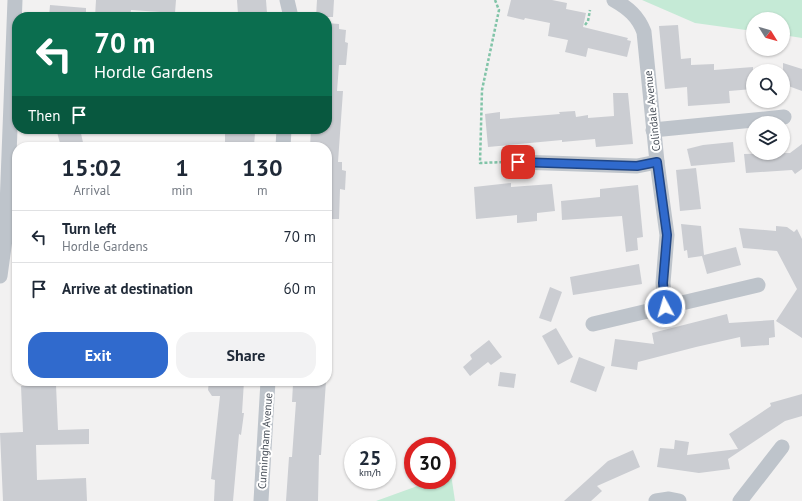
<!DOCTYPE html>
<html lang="en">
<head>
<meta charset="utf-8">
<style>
  body { margin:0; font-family:"PT Sans",sans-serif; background:#f2f2f3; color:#1f2937; height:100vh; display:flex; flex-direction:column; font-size:15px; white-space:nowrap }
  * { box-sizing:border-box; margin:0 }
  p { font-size:13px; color:#747a83 }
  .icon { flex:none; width:22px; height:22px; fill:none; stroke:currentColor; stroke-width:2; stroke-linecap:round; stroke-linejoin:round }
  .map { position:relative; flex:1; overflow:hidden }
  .side { position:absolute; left:12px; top:142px; width:320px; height:244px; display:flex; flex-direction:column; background:#fff; border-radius:16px; box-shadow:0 1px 3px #0004 }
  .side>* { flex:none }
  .guide { position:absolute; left:12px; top:12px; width:320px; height:122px; border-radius:16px; box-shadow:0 1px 3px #0004; background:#0b6e4f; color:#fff; overflow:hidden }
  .needle { width:26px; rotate:127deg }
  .tools { position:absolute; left:746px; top:12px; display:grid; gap:8px }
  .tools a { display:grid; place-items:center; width:44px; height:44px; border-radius:50%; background:#fff; box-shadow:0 1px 3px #0004; font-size:20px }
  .speed { position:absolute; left:344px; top:437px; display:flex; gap:8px; font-size:20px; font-weight:700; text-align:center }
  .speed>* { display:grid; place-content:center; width:52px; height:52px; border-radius:50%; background:#fff; box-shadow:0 1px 3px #0004; line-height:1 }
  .speed small { font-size:10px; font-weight:400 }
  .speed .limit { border:6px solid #d22; background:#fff; color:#111 }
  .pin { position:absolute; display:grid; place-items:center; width:34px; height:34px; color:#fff; margin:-17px; border-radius:8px; box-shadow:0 2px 6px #0006 }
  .me { position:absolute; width:44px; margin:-22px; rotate:354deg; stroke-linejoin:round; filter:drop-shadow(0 0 3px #0008) }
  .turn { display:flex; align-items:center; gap:14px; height:84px; padding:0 16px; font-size:18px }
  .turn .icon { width:52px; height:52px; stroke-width:2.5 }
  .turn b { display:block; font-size:28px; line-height:34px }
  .then { display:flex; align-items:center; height:38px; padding:0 16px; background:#0003; gap:8px; font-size:15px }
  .eta { display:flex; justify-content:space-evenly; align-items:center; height:68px; text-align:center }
  .eta b { font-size:24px; font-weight:800; line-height:28px }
  .button { display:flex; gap:8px; margin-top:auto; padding:8px 16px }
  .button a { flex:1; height:46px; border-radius:16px; background:#306acd; color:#fff; font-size:16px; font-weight:800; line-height:46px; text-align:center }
  .button a+a { background:#f2f2f3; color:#1f2937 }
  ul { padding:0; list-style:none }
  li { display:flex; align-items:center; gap:12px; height:52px; padding:0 16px; border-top:1px solid #e0e1e3 }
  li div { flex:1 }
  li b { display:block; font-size:15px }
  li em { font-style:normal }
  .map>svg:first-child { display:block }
</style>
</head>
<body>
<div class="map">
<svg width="802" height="501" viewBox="0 0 802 501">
  <rect width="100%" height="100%" fill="#f2f1f1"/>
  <g fill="#c5ead6">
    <path d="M642,0H802V38L783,35V19H753V31L695,23Z"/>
    <path d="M451,474L455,501H376L434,480H447V475Z"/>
  </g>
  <g fill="#cbcdd2">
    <path d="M96,0H176L175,13L131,10L130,17H95Z"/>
    <path d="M237,0H266L267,13L238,14Z"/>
    <path d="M317,0H334L333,17H316Z"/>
    <path d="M511,0H552L567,3L566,9L586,13L583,27L628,38L627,40L631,41L627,57L588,48L586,57L565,52L568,40L548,36L550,23L525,18L524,20L507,16Z"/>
    <path d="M50,5L86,8V17H49Z"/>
    <path d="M327,23L339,24V29L346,30L345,42L348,43L346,65H339L337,91H343L338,162H342V170L346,171L345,190L340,189L339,219H327V147H310L311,129H327Z"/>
    <path d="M678,25L681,59L691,58V65L714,64V70L753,67V89L729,91L730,103L688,106L687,87L665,89L659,26Z"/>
    <path d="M783,63L802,69V91L783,84Z"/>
    <path d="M613,93H628L633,144L596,147L595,139L562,142V140L488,147L485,114L500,112V119L560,114L559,112L575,111L576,117L588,115V118L614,116Z"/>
    <path d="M69,129H80L84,147H61L57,132Z"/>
    <path d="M225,130L255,132L254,147L225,146Z"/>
    <path d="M733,142L735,162L691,166L687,149L703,145Z"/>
    <path d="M802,144V169L795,174L792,170L746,173L744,154L790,153Z"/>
    <path d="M696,168L701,209L680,211L676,170Z"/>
    <path d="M511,183V187L552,184L555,211L537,213V221L517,223V215L476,219L474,187Z"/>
    <path d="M638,185L643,237L637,238L638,250L626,252L622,216L562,220L561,201L600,197V189Z"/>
    <path d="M681,224L701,226L704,255L736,247L741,265L707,274L702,256L688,258L687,250L684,251Z"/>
    <path d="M776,226L787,227L794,232L797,229L802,239V338L776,321L797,289L777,251L743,248L739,228L776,231Z"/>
    <path d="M639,264L642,284L573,295L570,277Z"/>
    <path d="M550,287L562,292L551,322L539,318Z"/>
    <path d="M727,314L729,323L774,320L775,337L769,338V345L741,347L740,337L696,347L638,362L637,370L611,366L615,339L654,344L652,333Z"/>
    <path d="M556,328L573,357L558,365L542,336Z"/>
    <path d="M489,340L502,357L491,365L488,362L470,376L463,367L472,359L470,355Z"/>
    <path d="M579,357L605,367L596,392L570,382Z"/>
    <path d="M500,372L516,374L514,388L498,386Z"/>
    <path d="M209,381H244L242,413H244L241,435L239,434L233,501H214L215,480L211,479L220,396H212L208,390Z"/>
    <path d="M296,381H326L321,455H319L318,501H286L289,457H292L296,402H292L293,384H296Z"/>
    <path d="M56,385L58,430L89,429V444L36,445L37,480L86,478L87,501H3L0,433L23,432L21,386Z"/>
    <path d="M802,394V416L785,421L728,459L730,469L699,473L657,467L660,448L674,449L675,440L689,442L687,455L738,449L729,434L771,406L770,403Z"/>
    <path d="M633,450L640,467L597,486L602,491L591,501H564L608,461Z"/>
  </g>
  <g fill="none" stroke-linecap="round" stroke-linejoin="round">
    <g stroke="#81c4a8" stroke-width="2.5" stroke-dasharray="3 2" stroke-linecap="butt">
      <path d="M495,0L499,10L482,90L480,163L504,162"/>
      <path d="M585,25L588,21L590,10"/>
    </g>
    <g stroke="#bec4cb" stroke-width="15">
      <path d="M287,0L291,17"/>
      <path d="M614,0C628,8 638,16 644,32L657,162L667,235L663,283L665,307"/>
      <path d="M653,130L784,117"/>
      <path d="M283,147L284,129"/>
      <path d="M518,162L637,166L657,162"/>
      <path d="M0,276L6,232L15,0"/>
      <path d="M593,324L758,285"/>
      <path d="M261,501L268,381"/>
      <path d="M656,501L669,499L679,501"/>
      <path d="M740,501L782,447"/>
    </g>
  </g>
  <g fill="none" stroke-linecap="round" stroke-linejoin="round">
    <g stroke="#1f4585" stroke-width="10">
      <path id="route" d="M518,162L637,166L657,162L667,235L663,283L665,307"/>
    </g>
    <use href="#route" stroke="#306acd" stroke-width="7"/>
  </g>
  <g text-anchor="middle" stroke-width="4" stroke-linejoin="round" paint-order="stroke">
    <g font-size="11" fill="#4b525c" stroke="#fff">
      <text transform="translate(652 111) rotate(-96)" y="4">Colindale Avenue</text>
      <text transform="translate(265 441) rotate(-86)" y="4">Cunningham Avenue</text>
    </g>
  </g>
</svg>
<div class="tools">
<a><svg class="needle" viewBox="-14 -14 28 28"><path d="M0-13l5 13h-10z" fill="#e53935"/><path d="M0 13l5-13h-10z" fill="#747a83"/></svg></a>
<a><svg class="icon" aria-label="search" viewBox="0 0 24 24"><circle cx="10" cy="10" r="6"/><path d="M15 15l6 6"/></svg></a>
<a><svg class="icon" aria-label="layers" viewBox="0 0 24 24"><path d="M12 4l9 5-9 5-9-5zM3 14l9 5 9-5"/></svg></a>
</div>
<div class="speed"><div>25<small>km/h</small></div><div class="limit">30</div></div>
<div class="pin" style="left:518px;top:162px;background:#d93025"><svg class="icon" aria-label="arrive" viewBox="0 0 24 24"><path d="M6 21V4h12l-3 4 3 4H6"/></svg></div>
<svg class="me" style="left:665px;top:307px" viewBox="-20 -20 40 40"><circle r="17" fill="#306acd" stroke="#fff" stroke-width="3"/><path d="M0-11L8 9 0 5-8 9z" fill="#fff"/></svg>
<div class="guide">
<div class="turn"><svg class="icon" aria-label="left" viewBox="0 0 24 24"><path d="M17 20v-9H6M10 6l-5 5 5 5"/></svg><div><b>70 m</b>Hordle Gardens</div></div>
<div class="then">Then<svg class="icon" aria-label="arrive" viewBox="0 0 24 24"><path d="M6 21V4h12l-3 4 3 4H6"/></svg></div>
</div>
<section class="side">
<div class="eta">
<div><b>15:02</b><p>Arrival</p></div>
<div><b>1</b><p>min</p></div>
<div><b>130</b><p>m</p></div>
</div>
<ul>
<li><svg class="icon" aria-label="left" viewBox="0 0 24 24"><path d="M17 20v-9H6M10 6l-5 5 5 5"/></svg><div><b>Turn left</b><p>Hordle Gardens</p></div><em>70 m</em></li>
<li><svg class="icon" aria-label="arrive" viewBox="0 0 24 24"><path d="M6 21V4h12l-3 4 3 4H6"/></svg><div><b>Arrive at destination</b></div><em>60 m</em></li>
</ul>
<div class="button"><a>Exit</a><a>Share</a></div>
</section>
</div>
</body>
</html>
